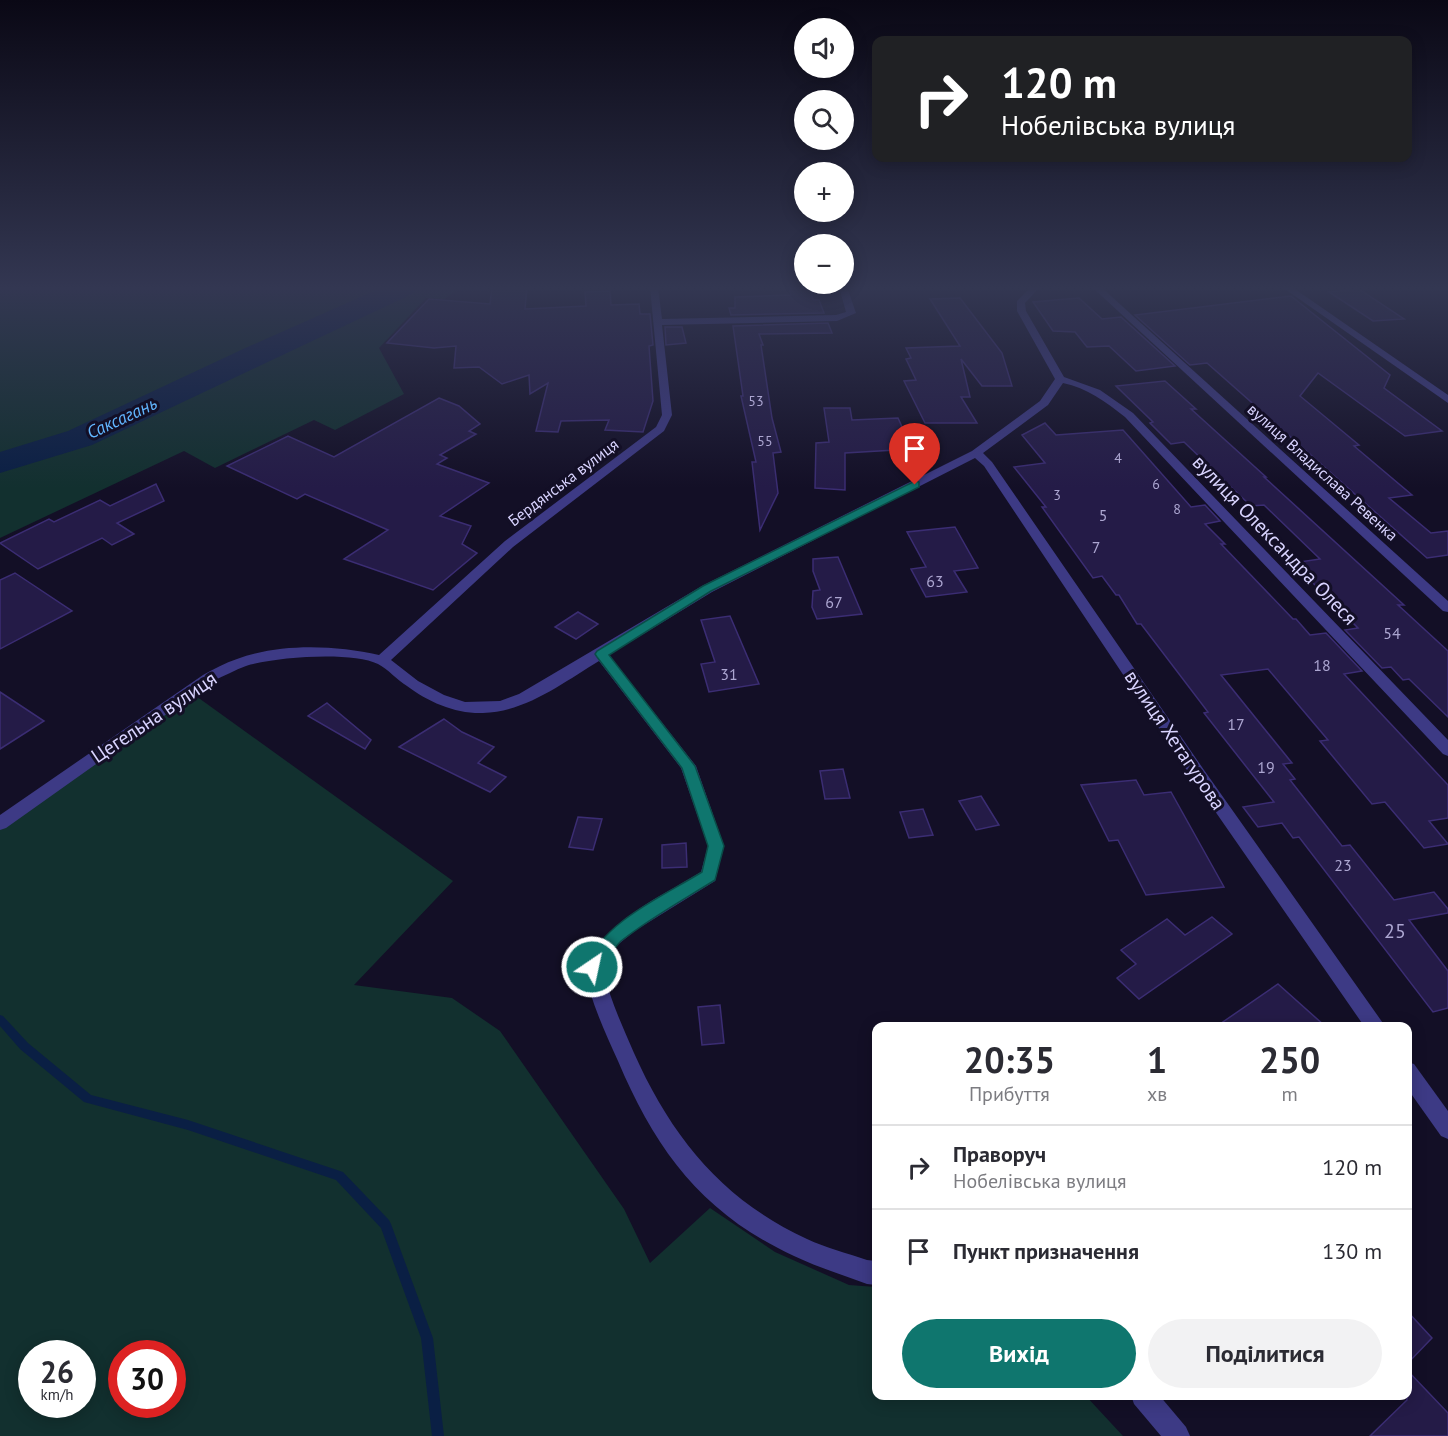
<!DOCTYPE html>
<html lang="uk">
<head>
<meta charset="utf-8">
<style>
  body { margin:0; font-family:"PT Sans",sans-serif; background:#f2f2f3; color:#2b2b33; height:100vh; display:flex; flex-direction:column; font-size:22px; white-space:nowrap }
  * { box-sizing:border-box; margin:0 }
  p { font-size:20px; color:#7c7c81 }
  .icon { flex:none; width:33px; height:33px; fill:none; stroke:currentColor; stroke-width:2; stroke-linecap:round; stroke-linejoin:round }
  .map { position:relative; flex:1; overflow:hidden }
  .side { position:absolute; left:872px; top:1022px; width:540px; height:378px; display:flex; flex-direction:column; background:#fff; border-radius:12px; box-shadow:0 3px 15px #0003 }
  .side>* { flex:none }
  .hud { position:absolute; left:872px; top:36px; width:540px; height:126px; border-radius:12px; box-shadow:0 3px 15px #0003; background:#202124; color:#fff; overflow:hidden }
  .fabs { position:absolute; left:794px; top:18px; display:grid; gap:12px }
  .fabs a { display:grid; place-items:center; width:60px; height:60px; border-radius:50%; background:#fff; box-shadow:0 3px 15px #0003; font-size:30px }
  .speed { position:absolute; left:18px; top:1340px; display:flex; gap:12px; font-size:30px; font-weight:700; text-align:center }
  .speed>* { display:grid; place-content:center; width:78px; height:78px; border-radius:50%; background:#fff; box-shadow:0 3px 15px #0003; line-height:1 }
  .speed small { font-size:15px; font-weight:400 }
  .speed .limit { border:9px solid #d22; background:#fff; color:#111 }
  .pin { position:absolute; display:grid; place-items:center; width:51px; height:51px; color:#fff; margin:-62px -26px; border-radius:50% 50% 50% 0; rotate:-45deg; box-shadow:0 0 6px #0007 }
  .pin .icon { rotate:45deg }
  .me { position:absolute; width:66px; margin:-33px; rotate:34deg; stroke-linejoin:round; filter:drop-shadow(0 0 4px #0008) }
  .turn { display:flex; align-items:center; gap:21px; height:126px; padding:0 30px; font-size:27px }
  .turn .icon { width:78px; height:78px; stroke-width:2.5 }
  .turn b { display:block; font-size:42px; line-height:51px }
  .eta { display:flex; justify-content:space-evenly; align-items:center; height:102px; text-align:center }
  .eta b { font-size:36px; font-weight:600; line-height:42px }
  .button { display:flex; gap:12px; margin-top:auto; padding:12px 30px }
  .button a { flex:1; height:69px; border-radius:36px; background:#0f766e; color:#fff; font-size:24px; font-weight:600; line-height:69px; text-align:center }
  .button a+a { background:#f2f2f3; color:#2b2b33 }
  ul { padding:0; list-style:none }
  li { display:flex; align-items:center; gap:18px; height:84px; padding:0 30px; border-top:2px solid #e1e1e2 }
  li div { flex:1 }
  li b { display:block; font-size:22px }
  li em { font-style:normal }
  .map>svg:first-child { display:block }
</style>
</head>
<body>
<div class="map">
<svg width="1448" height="1436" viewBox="0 0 1448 1436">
  <rect width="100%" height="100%" fill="#130f26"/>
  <g fill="#12302f" fill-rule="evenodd">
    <path d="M0,287H485L484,291L459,288L445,299L426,298L379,348L404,394L335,430L314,420L215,468L184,451L0,538Z"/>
    <path d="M189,691L453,881L354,985L452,998L500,1031L624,1209L650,1263L710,1208L775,1252L849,1285L876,1287V1395H1085L1123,1436H0V824ZM32,1353H82V1404H32ZM122,1353H172V1404H122Z"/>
  </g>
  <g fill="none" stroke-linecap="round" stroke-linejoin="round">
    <path fill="#0a1f44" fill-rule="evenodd" d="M0,1015L3,1016L28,1043L91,1095L188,1120L343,1172L389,1220L391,1224L433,1338L444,1436H432L421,1338L381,1228L336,1180L188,1130L84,1102L20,1049L0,1026Z"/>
    <path fill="#0a1f44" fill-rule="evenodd" d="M383,287H417L414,293L92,445L0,473V452L68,431L241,350Z"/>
  </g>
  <g fill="#241b47" stroke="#3b2d73" stroke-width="1.5">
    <path d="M492,287H527L525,309L586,306L585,292L610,291L611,305L639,304L640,314H650L653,345L649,346L653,401L643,432L605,430L609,420L561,421L558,432L536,431L548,383L530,394L529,375L502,384L479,367L454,368L456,346L434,348L387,343L429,299L490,304Z"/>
    <path d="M789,287H810L813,300H819L824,313L731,315L729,308H735V297L791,295Z"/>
    <path d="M1359,289L1404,319L1373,321L1329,292Z"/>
    <path d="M1291,296L1390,375L1384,388L1442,431L1405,436L1318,373L1300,396L1359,445L1354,446L1412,495L1389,498L1431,533L1448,531V555L1427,558L1207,363L1190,365L1135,315Z"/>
    <path d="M960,298L1002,353L1012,386H982L961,359L970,397H961L977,423H925L904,381L916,380L906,359L911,358L906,348L960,346L930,299Z"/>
    <path d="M1079,298L1102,319L1121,317L1175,366L1136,371L1109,346L1087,347L1075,332L1053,331L1033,302Z"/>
    <path d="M828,323L832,333L759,334L763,345H761L772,418L781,452L773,453L778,493L760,530L752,462H756L741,396H743L733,326Z"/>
    <path d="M665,327H682L686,343L666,345Z"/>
    <path d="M1165,381L1196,409H1191L1266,477H1264L1404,605H1398L1448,651V717L1409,679L1403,680L1391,667L1382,668L1345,630L1358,628L1293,563L1320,559L1264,505L1251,506L1184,442L1171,444L1150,423L1153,422L1116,386Z"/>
    <path d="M439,398L459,406L480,424L469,431L476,434L440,455L447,458L437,464L489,483L440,516L471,526L462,544L477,553L433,590L344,559L388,530L305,494L297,499L227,466L288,436L334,457Z"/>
    <path d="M824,408H850L852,420L898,418L912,449L845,453V490L815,488L816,443L829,442Z"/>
    <path d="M1045,423L1056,435L1123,430L1191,507L1205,505L1220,521L1205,524L1225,544H1221L1293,619H1296L1310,635L1326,633L1362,671L1344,674L1448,785V818L1429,821L1448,844L1424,848L1385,802L1372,804L1320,741L1328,740L1268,669L1221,675L1292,763L1283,764L1295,779L1290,780L1342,846L1350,845L1394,900L1434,892L1448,909V913L1409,920L1448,971V1008L1433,1012L1299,837L1293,838L1282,823L1258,827L1243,807L1274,802L1204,713L1208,712L1141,624H1137L1119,595H1116L1102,576L1093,578L1042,507H1046L1014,467L1045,463L1022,435Z"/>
    <path d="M156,484L164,501L117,523L134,534L112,545L102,538L38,569L0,543L49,519L54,522L100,500L110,506Z"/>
    <path d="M955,527L978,568L954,571L967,592L926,597L911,569L926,567L907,532Z"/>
    <path d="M838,557L862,614L817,619L812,607L813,591L820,590L813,571V559Z"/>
    <path d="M15,573L72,611L0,649V580Z"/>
    <path d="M578,612L598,624L576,639L555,627Z"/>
    <path d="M730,616L759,684L709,692L701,664L715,662L701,620Z"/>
    <path d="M0,692L44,721L0,749Z"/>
    <path d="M327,703L371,740L365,749L308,716Z"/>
    <path d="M444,719L462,732L494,747L478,763L506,777L490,792L399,747Z"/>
    <path d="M843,769L850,798L825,799L820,771Z"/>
    <path d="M1136,780L1144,795L1171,792L1224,887L1146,895L1118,840L1109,841L1081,785Z"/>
    <path d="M981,796L999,825L976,830L959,801Z"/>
    <path d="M923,809L933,835L909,838L900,812Z"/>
    <path d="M578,817L602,819L593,850L569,847Z"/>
    <path d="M686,843L687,867L662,868V845Z"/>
    <path d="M1212,917L1232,934L1139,999L1117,978L1136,964L1121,950L1167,919L1185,935Z"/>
    <path d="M1278,984L1325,1026H1217Z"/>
    <path d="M720,1005L724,1043L702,1045L698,1007Z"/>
    <path d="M1407,1311L1432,1338L1407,1364Z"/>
    <path d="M1407,1370L1448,1413V1436H1370L1407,1400Z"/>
  </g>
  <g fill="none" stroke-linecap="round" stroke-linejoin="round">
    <g fill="#3d3a85" fill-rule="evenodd">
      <path d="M650,287H658L662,319L836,315L846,312L839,287H847L856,313L837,321L662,325L672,415L664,431L513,547L391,660L418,681L444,695L465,702L500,701L519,694L702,586L972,451L1040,401L1055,379L1017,311V301L1031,287H1040L1025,303L1026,311L1064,377L1100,390L1133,413L1448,740V756L1443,754L1125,417C1106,402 1087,388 1063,383L1048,405L983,453L992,462L1204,770L1385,1026H1364L1192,778L984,466L975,458L712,592L609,655L696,766L724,846L715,881L636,930L616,946L603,968C609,998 622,1025 634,1053C671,1136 722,1200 807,1239C826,1248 847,1253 867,1260L876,1261V1285L867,1284C843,1275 817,1267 794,1256C703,1214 656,1151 618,1061C604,1030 590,1000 584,967C606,920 659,898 701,872L708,846L681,768L599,661C564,682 526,712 483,713C456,714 428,702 407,686C397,680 388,669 378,664C352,651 273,657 246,666C235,670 224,676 213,681L6,828L0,830V815L203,675C214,669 225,663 237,659C280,643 335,645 379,655L505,541L656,427L662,415Z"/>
      <path d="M1092,287H1101L1448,601V612L1443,611Z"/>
      <path d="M1282,287H1292L1448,395V403Z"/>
      <path d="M1407,1062L1414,1064L1448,1111V1139L1441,1136L1407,1088Z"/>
      <path d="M1131,1395H1159L1186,1427L1190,1436H1161L1134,1404Z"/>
    </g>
  </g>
  <linearGradient id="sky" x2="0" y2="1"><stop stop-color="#0a0815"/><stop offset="0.59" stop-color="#333752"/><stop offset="1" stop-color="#333752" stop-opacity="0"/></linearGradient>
  <rect width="1448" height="488" fill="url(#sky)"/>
  <path fill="#0f766e" stroke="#0a4d48" stroke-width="1.5" d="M915,481L919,482V487L711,591L609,655L695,766L724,846L715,880C683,900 650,918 621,941C610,951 603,978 586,972L584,967C606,920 660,898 702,872L708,846L682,768L597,657L595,654L597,651L703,586Z"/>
  <g text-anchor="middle" stroke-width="6" stroke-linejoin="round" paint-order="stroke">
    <g font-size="14" fill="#aca6d1">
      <text x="756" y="406">53</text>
      <text x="765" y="446">55</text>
      <text x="1118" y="463">4</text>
      <text x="1156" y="489">6</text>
      <text x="1057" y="500">3</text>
      <text x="1177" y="514">8</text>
    </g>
    <g font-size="16" fill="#d9d4ff" stroke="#130f26">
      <text transform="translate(1323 472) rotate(42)" y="6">вулиця Владислава Ревенка</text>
      <text transform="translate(563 482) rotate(-37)" y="6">Бердянська вулиця</text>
    </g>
    <g font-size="16" fill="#aca6d1">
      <text x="1103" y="521">5</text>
      <text x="1096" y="553">7</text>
      <text x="935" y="587">63</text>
      <text x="834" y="608">67</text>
      <text x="1392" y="639">54</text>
      <text x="1322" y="671">18</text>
      <text x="729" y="680">31</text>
      <text x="1236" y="730">17</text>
      <text x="1266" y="773">19</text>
      <text x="1343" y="871">23</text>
    </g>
    <g font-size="18" font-style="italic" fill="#62b6ff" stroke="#130f26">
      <text transform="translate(122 418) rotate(-25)" y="6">Саксагань</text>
    </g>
    <g font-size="20" fill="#d9d4ff" stroke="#130f26">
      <text transform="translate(1275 540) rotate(46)" y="7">вулиця Олександра Олеся</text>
      <text transform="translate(154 717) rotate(-34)" y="7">Цегельна вулиця</text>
      <text transform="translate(1175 740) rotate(56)" y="7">вулиця Хетагурова</text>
    </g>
    <g font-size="20" fill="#aca6d1">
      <text x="1395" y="938">25</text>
    </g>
  </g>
</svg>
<div class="fabs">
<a><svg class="icon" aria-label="sound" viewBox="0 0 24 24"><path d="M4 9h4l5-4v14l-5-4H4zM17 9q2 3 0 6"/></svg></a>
<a><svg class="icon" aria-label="search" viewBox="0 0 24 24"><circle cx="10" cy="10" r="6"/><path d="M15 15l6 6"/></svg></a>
<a>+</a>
<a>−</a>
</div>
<div class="speed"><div>26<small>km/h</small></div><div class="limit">30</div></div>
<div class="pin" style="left:915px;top:485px;background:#d93025"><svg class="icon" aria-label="arrive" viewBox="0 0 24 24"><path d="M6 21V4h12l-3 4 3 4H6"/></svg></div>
<svg class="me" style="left:592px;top:967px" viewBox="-20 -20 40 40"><circle r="17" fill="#0f766e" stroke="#fff" stroke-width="3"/><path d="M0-11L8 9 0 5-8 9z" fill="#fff"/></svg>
<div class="hud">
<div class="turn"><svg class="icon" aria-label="right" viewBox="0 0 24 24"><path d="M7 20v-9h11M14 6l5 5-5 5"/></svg><div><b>120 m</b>Нобелівська вулиця</div></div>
</div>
<section class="side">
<div class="eta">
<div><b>20:35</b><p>Прибуття</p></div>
<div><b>1</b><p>хв</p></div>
<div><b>250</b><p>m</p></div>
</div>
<ul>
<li><svg class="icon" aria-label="right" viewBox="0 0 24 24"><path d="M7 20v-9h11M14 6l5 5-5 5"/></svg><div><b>Праворуч</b><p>Нобелівська вулиця</p></div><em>120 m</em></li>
<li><svg class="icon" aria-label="arrive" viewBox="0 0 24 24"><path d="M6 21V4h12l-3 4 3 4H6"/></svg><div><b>Пункт призначення</b></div><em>130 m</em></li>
</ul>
<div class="button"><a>Вихід</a><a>Поділитися</a></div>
</section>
</div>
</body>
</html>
